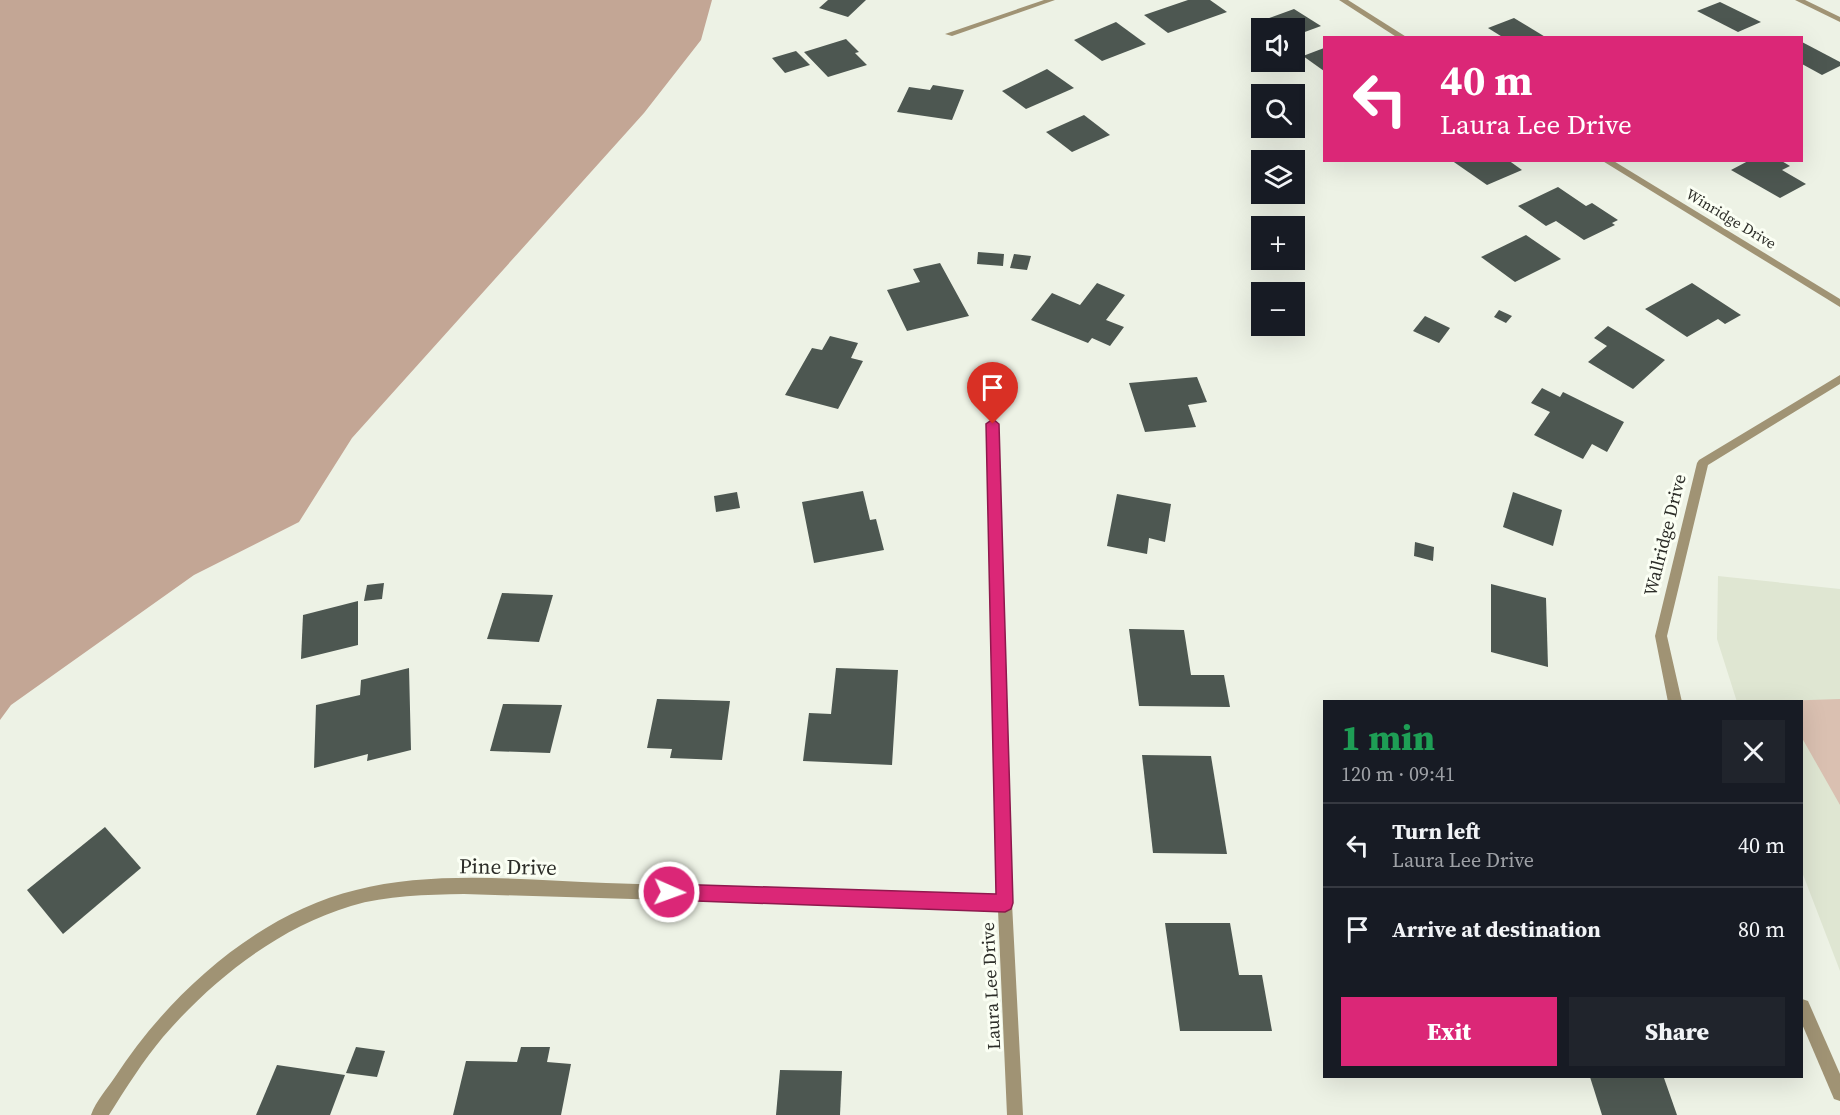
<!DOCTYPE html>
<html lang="en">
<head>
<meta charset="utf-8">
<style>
  body { margin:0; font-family:"Source Serif 4",serif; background:#20242c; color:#f1f3f6; height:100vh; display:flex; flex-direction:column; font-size:22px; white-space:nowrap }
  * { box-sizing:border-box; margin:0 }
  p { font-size:20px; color:#9ea1a6 }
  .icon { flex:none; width:33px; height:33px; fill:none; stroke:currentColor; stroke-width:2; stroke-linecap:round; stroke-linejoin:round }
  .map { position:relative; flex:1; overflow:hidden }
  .drawer { position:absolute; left:1323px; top:700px; width:480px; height:378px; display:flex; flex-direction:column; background:#171b24; border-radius:0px; box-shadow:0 6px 24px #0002 }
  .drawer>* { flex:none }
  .guide { position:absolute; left:1323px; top:36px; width:480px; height:126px; border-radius:0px; box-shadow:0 6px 24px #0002; background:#db2777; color:#fff; overflow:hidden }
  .fabs { position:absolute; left:1251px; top:18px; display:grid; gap:12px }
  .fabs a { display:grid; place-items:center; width:54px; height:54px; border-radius:0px; background:#171b24; box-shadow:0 6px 24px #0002; font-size:30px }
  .pin { position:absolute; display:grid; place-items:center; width:51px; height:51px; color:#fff; margin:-62px -26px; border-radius:50% 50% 50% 0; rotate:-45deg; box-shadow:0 0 6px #0007 }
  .pin .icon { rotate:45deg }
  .me { position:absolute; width:66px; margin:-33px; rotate:92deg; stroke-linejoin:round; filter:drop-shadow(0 0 4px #0008) }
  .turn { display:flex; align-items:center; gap:21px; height:126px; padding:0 18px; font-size:27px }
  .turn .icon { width:78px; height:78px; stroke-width:2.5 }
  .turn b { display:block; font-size:42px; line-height:51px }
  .round { display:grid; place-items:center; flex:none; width:63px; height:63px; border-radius:0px; background:#20242c }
  .summary { display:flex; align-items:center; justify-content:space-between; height:102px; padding:0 18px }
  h1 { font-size:36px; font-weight:800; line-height:45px; color:#1e9e55 }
  .button { display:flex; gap:12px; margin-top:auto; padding:12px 18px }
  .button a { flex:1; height:69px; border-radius:0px; background:#db2777; color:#fff; font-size:24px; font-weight:800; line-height:69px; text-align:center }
  .button a+a { background:#20242c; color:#f1f3f6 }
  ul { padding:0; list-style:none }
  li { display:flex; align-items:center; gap:18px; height:84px; padding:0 18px; border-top:2px solid #363941 }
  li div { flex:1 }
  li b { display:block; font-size:22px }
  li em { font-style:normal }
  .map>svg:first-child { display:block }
</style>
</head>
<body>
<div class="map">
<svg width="1840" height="1115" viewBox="0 0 1840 1115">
  <rect width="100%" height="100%" fill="#edf2e5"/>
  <path fill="#dfe6d2" d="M1718,576L1840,589V971L1802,872V702H1737L1717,639Z"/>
  <path fill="#dac0b1" d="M1840,699V805L1802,738V702L1780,701Z"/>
  <path fill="#c3a695" d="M0,0H712L701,40L644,113L352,438L299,522L194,575L11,705L0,720Z"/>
  <g fill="#4d5751">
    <path d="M828,0H866L848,17L819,8Z"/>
    <path d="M1188,0H1210L1227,12L1168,33L1144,15Z"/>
    <path d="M1720,2L1761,22L1738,32L1697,11Z"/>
    <path d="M1294,9L1321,26L1294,36V28H1272L1261,21Z"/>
    <path d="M1514,18L1547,38H1504L1488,28Z"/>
    <path d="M1116,22L1146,44L1102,61L1074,40Z"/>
    <path d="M846,39L859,52L855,53L867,65L828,77L804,52Z"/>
    <path d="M1802,42L1840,62V66L1822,75L1802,64Z"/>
    <path d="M1324,48V71L1303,56Z"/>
    <path d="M796,51L810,65L785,73L772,58Z"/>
    <path d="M1047,69L1074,88L1026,109L1002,91Z"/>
    <path d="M933,85L964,90L952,120L897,112L909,87L930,90Z"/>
    <path d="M1084,115L1110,135L1072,152L1046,132Z"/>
    <path d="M1451,160H1508L1522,170L1487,185Z"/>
    <path d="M1750,160H1780L1790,166L1782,170L1806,184L1780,198L1731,170Z"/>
    <path d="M1558,187L1586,206L1592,203L1618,220L1612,223L1615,225L1584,240L1556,221L1546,226L1518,206Z"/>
    <path d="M1526,235L1561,259L1515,282L1481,257Z"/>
    <path d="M978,252L1004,254L1003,266L977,264Z"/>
    <path d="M1014,254L1031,256L1027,270L1010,268Z"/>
    <path d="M940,263L969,316L907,331L887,290L920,282L913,269Z"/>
    <path d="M1097,283L1125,295L1106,320L1124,327L1110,346L1092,338L1088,343L1031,320L1052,293L1080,305Z"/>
    <path d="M1692,283L1741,315L1725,324L1718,319L1687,337L1645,309Z"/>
    <path d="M1499,310L1512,316L1506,323L1494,317Z"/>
    <path d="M1425,316L1450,328L1439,343L1413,331Z"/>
    <path d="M1608,326L1665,360L1633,389L1588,362L1607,346L1594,338Z"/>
    <path d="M830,336L858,343L851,358L863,361L838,409L785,395L812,348L822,350Z"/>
    <path d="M1197,377L1207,402L1188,405L1196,427L1145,432L1129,383Z"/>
    <path d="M1542,388L1560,397L1563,392L1624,422L1607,452L1592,444L1583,459L1534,435L1550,412L1531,403Z"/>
    <path d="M863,491L870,520L876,519L884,550L814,563L802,502Z"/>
    <path d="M737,492L740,508L716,512L714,496Z"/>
    <path d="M1513,492L1562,510L1553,546L1503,527Z"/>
    <path d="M1117,494L1171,504L1165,542L1149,538L1147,554L1107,546Z"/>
    <path d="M1415,542L1434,547L1433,561L1414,556Z"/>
    <path d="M384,583L382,599L364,601L367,585Z"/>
    <path d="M1491,584L1546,598L1548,667L1491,652Z"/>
    <path d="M502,593L553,595L539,642L487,639Z"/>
    <path d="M358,601V645L301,659L303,615Z"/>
    <path d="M1129,629L1184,630L1191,675H1224L1230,707L1139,706Z"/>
    <path d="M409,668L411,750L367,761L368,754L314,768L316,705L360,695L361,680Z"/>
    <path d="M836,668L898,670L892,765L803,761L809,713L831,714Z"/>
    <path d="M657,699L730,701L722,760L670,758L672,749L647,748Z"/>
    <path d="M503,704L562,705L550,753L490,751Z"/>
    <path d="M1142,755L1211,756L1227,854L1153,853Z"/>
    <path d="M105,827L141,868L63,934L27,890Z"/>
    <path d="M1165,923H1230L1239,975H1262L1272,1031H1180Z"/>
    <path d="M356,1047L385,1051L377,1077L346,1073Z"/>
    <path d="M521,1047H550L547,1062L571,1064L561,1115H453L466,1061L517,1062Z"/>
    <path d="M277,1065L345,1075L330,1115H256Z"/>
    <path d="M780,1070L842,1071L840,1115H776Z"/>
    <path d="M1590,1077L1664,1078L1677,1115H1602Z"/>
  </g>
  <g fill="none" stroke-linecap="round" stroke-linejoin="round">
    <g fill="#a09374" fill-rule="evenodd">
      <path d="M1044,0H1055L952,36L945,34Z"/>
      <path d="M1339,0H1348L1408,38H1398Z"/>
      <path d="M1795,0H1805L1840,17V22Z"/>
      <path d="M1601,160H1612L1840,299V307Z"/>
      <path d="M1840,375V384L1708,465L1667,636L1682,702H1668L1655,636L1697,463L1699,460Z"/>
      <path d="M993,420L998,424L1012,903L1023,1115H1007L998,910L464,894C426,895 387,895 351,906C278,928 213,979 163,1037C143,1061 126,1088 109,1115H91C96,1101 107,1089 115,1077C169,994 257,914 356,890C434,870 525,880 606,883C736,887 867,891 997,895L988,424Z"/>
      <path d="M1802,999L1808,1001L1840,1074V1101L1834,1099L1802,1024Z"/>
    </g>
  </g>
  <path fill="#db2777" stroke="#8e194d" stroke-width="1.5" d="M993,419L999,424L1013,903L1011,909L1005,912L669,900L663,898L661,892L663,886L669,884L996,894L986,424Z"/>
  <g text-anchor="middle" stroke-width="6" stroke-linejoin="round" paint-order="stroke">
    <g font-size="15" fill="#2c2d28" stroke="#fbfff4">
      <text transform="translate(1731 219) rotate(31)" y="5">Winridge Drive</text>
    </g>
    <g font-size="18" fill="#2c2d28" stroke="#fbfff4">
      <text transform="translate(1665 535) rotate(-76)" y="6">Wallridge Drive</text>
      <text transform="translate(991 986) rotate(-93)" y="6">Laura Lee Drive</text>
    </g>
    <g font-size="21" fill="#2c2d28" stroke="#fbfff4">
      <text transform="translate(508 867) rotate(1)" y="7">Pine Drive</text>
    </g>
  </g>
</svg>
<div class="fabs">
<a><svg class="icon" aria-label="sound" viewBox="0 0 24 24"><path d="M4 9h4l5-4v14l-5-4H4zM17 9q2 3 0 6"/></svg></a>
<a><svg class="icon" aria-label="search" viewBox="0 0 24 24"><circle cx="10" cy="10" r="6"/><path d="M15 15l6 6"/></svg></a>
<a><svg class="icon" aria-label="layers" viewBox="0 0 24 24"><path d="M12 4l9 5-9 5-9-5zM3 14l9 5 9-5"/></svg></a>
<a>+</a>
<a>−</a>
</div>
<div class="pin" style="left:993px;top:424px;background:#d93025"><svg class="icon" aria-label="arrive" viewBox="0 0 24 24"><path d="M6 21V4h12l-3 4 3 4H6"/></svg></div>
<svg class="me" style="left:669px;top:892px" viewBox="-20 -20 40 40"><circle r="17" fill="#db2777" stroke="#fff" stroke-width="3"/><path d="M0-11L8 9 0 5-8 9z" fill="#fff"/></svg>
<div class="guide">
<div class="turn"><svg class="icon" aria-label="left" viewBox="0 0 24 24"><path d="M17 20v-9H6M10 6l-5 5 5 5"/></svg><div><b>40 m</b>Laura Lee Drive</div></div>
</div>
<section class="drawer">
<div class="summary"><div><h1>1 min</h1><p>120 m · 09:41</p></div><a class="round"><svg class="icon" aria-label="close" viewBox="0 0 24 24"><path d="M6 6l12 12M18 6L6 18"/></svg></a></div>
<ul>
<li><svg class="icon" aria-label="left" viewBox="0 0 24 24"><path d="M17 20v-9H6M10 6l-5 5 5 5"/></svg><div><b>Turn left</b><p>Laura Lee Drive</p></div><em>40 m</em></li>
<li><svg class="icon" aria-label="arrive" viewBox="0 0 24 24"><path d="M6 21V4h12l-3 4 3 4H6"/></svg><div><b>Arrive at destination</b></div><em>80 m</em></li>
</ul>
<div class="button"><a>Exit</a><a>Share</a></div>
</section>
</div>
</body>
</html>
